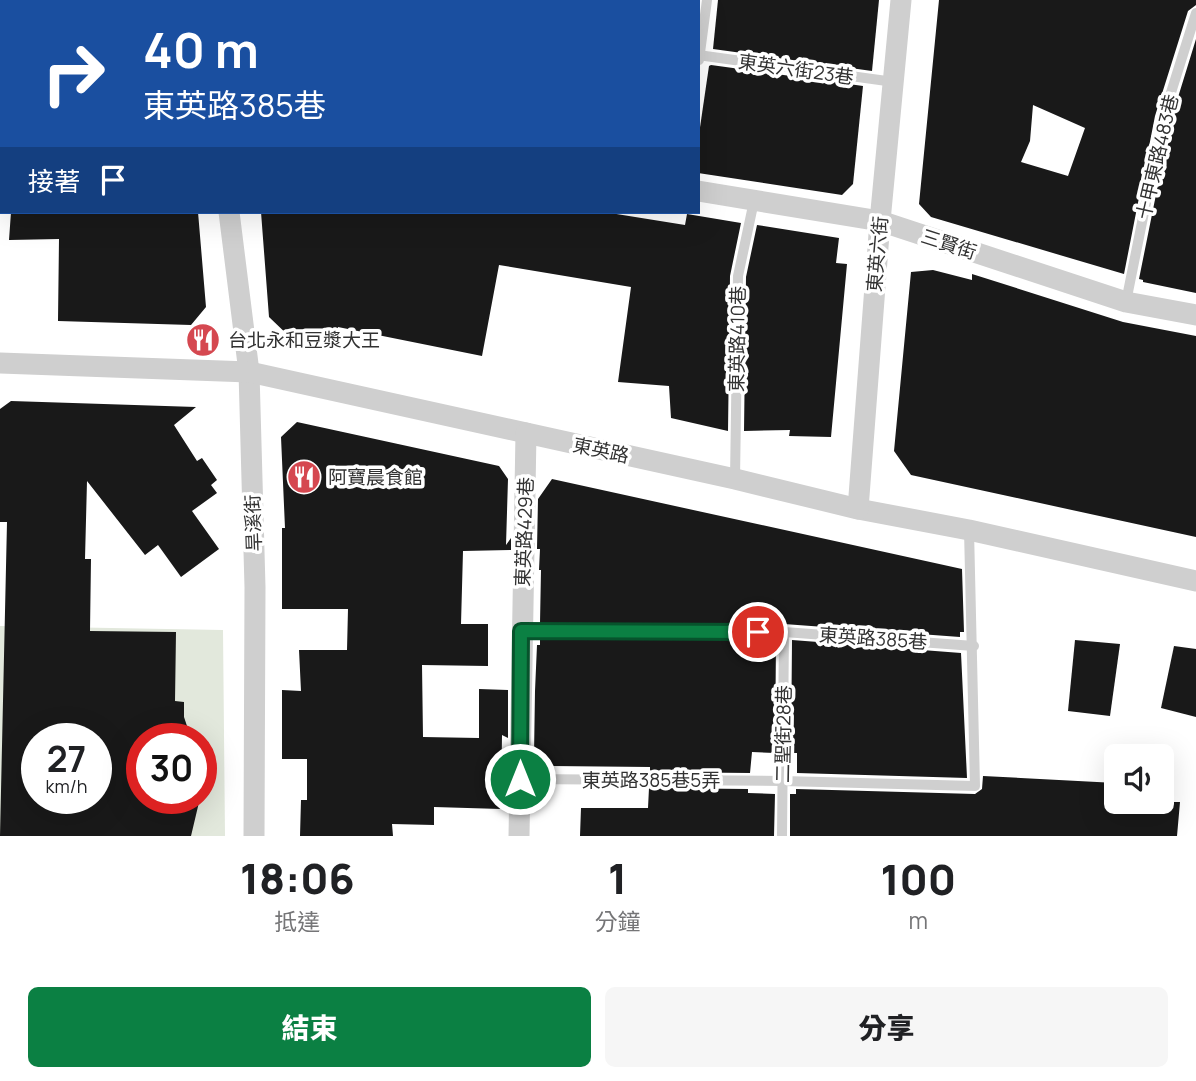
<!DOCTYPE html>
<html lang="zh-TW">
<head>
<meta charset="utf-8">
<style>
  body { margin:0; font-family:Manrope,"Noto Sans TC",sans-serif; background:#f6f6f6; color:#202124; height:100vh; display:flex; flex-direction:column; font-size:26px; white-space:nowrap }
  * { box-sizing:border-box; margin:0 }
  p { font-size:23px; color:#757577 }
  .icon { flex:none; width:38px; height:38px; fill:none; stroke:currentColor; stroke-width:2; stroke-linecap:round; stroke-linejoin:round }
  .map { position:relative; height:836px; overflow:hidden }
  .panel { display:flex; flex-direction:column; background:#fff; flex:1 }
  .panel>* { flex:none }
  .hud { position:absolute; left:0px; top:0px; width:700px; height:214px; box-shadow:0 7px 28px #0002; background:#1a4fa0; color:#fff; overflow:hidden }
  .buttons { position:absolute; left:1104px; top:744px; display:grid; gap:14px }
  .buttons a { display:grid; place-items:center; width:70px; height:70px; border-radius:10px; background:#fff; box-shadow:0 7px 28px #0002; font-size:35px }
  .speed { position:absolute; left:21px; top:723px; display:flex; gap:14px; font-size:35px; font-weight:700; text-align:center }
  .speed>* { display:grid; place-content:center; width:91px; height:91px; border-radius:50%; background:#fff; box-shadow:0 7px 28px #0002; line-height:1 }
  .speed small { font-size:18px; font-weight:400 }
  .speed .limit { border:10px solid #d22; background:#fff; color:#111 }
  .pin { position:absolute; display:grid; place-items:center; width:60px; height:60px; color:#fff; margin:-30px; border:4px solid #fff; border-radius:50%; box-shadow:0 2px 7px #0007 }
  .me { position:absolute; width:77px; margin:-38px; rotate:0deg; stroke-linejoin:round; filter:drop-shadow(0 0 5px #0008) }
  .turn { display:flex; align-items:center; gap:24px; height:147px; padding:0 28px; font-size:32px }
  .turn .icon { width:91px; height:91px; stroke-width:2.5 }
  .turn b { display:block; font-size:49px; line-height:60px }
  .then { display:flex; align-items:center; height:66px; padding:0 28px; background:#0003; gap:14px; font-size:26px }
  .eta { display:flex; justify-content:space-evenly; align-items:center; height:119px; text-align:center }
  .eta b { font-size:42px; font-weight:800; line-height:49px }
  .primary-button { display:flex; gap:14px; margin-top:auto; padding:14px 28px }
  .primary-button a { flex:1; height:80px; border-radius:10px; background:#0b8043; color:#fff; font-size:28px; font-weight:800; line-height:80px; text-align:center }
  .primary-button a+a { background:#f6f6f6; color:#202124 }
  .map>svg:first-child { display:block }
</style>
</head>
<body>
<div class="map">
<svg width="1196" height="836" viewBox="0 0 1196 836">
  <rect width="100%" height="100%" fill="#fff"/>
  <path fill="#e2e8dc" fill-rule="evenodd" d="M0,626L223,630L225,836H0ZM37,738H96V798H37ZM142,738H201V798H142Z"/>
  <g fill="#191919" fill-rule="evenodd">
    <path d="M718,0H879L872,71L713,49Z"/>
    <path d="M939,0H1196V5L1188,11L1155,116L1124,274L931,217L919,204ZM1033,105L1085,128L1068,176L1021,162L1030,141Z"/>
    <path d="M1196,39V293L1143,282V280L1139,279L1171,120Z"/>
    <path d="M711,65L863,86L853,184L842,195L698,173V141L709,66Z"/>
    <path d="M11,212H198L206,307L191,325L58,321L59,239L9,240Z"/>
    <path d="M261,212H604L685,225L687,214L741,223L730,276L728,431L671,418L669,386L618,382L631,287L499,265L482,356L338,327L335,346L293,340L269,317Z"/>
    <path d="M757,225L839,238L836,263L847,264L831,437L789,436L790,430L744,431L746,277Z"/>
    <path d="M933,270L972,280V274L1123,322L1196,336V537L911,475L894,451L911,272Z"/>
    <path d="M11,401L196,407L174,425L197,461L202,458L217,480L211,485L217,493L192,511L219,549L181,577L158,545L145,555L87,481L85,559H91L90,631L176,632L175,701L184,702V717L191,738H142V798H200L191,836H0L7,522H0V409ZM37,738H96V798H37Z"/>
    <path d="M297,422L499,466L508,479L506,545L511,538V550L463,551L461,624H488V666L422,665L423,737L479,738V689L508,690V738L502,735L501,809L434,807V825L392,824L393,836H300L301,800H307V759H282V690L301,691L299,650H347L348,609H282V528H285L281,437Z"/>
    <path d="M552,479L962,569L964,632H960V637L784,624L540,623L541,570H539L540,549H537L538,499Z"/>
    <path d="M540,639L776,640L775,753L752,752L750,773L650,772V767L551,766L534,755L535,691L537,645H540Z"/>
    <path d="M792,640L961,653L967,778L797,773V753H791Z"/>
    <path d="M1075,640L1120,644L1110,716L1068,711Z"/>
    <path d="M1174,646L1196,649V717L1161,708Z"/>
    <path d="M983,776L1116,783V802H1180L1177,836H790V794H796V789L975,794L982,789Z"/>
    <path d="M649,788L748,789V793L775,794L774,836H580L581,808H648Z"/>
  </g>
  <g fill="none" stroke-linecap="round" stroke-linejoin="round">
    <g stroke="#cfcfcf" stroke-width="10">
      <path d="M698,55L894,82"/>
      <path d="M699,60L707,0"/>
      <path d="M1126,302L1163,118L1196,13"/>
      <path d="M735,479L738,276L754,201"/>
      <path d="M521,631L784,632L974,646"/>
      <path d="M520,779L783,781L975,786L969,530"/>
      <path d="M782,836L784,632"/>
    </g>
    <g stroke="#cfcfcf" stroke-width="21">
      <path d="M208,0V2"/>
      <path d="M472,0V2"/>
      <path d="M0,67H2"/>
      <path d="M698,191L880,221L1126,302L1196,315"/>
      <path d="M229,212L249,372L255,587L254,836"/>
      <path d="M0,363L249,372L735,479L858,509L969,530L1196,581"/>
      <path d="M858,509L880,221L901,0"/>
      <path d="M519,836L526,433"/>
    </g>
  </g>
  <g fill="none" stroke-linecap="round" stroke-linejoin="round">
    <g stroke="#07532c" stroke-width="18">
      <path id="route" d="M520,779L521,631L758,632"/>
    </g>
    <use href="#route" stroke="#0b8043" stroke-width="12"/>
  </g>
  <defs>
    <g id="restaurant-disc" transform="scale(1.75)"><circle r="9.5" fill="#d54850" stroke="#fff"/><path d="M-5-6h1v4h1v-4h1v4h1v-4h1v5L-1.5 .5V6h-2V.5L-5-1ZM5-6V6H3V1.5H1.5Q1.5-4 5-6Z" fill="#fff"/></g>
  </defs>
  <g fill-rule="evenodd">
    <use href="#restaurant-disc" x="203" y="340"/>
    <use href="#restaurant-disc" x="304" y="477"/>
  </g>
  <g text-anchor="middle" stroke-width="7" stroke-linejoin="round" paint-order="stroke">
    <g font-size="19" fill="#323232" stroke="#fff">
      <text transform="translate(796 69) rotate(8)" y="7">東英六街23巷</text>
      <text transform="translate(1157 157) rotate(-77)" y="7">十甲東路483巷</text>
      <text transform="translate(949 244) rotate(18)" y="7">三賢街</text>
      <text transform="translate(877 254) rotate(-85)" y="7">東英六街</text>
      <text transform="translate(737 339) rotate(-89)" y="7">東英路410巷</text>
      <text transform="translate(601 450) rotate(12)" y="7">東英路</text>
      <text transform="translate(253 523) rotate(-92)" y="7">旱溪街</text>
      <text transform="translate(524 532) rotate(-88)" y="7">東英路429巷</text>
      <text transform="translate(873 638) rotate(4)" y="7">東英路385巷</text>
      <text transform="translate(783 734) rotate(-89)" y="7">二聖街28巷</text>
      <text x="651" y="787">東英路385巷5弄</text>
    </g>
    <g font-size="19" fill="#323232" stroke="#fff" text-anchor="start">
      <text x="228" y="347">台北永和豆漿大王</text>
      <text x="328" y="484">阿寶晨食館</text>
    </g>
  </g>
</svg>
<div class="buttons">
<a><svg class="icon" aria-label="sound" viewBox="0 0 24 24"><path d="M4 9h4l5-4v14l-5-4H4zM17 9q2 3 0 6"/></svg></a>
</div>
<div class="speed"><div>27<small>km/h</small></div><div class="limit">30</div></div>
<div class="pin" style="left:758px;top:632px;background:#d93025"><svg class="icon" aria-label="arrive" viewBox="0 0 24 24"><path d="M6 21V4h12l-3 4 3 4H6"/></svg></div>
<svg class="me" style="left:520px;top:779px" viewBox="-20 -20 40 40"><circle r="17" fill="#0b8043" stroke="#fff" stroke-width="3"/><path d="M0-11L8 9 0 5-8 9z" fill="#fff"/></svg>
<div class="hud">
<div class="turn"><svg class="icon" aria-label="right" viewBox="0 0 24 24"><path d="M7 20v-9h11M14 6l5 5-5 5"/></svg><div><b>40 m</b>東英路385巷</div></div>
<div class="then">接著<svg class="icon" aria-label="arrive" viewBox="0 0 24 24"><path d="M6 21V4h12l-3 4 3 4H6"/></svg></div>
</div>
</div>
<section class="panel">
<div class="eta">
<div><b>18:06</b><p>抵達</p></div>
<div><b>1</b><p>分鐘</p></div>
<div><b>100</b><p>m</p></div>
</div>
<div class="primary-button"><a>結束</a><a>分享</a></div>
</section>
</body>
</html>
